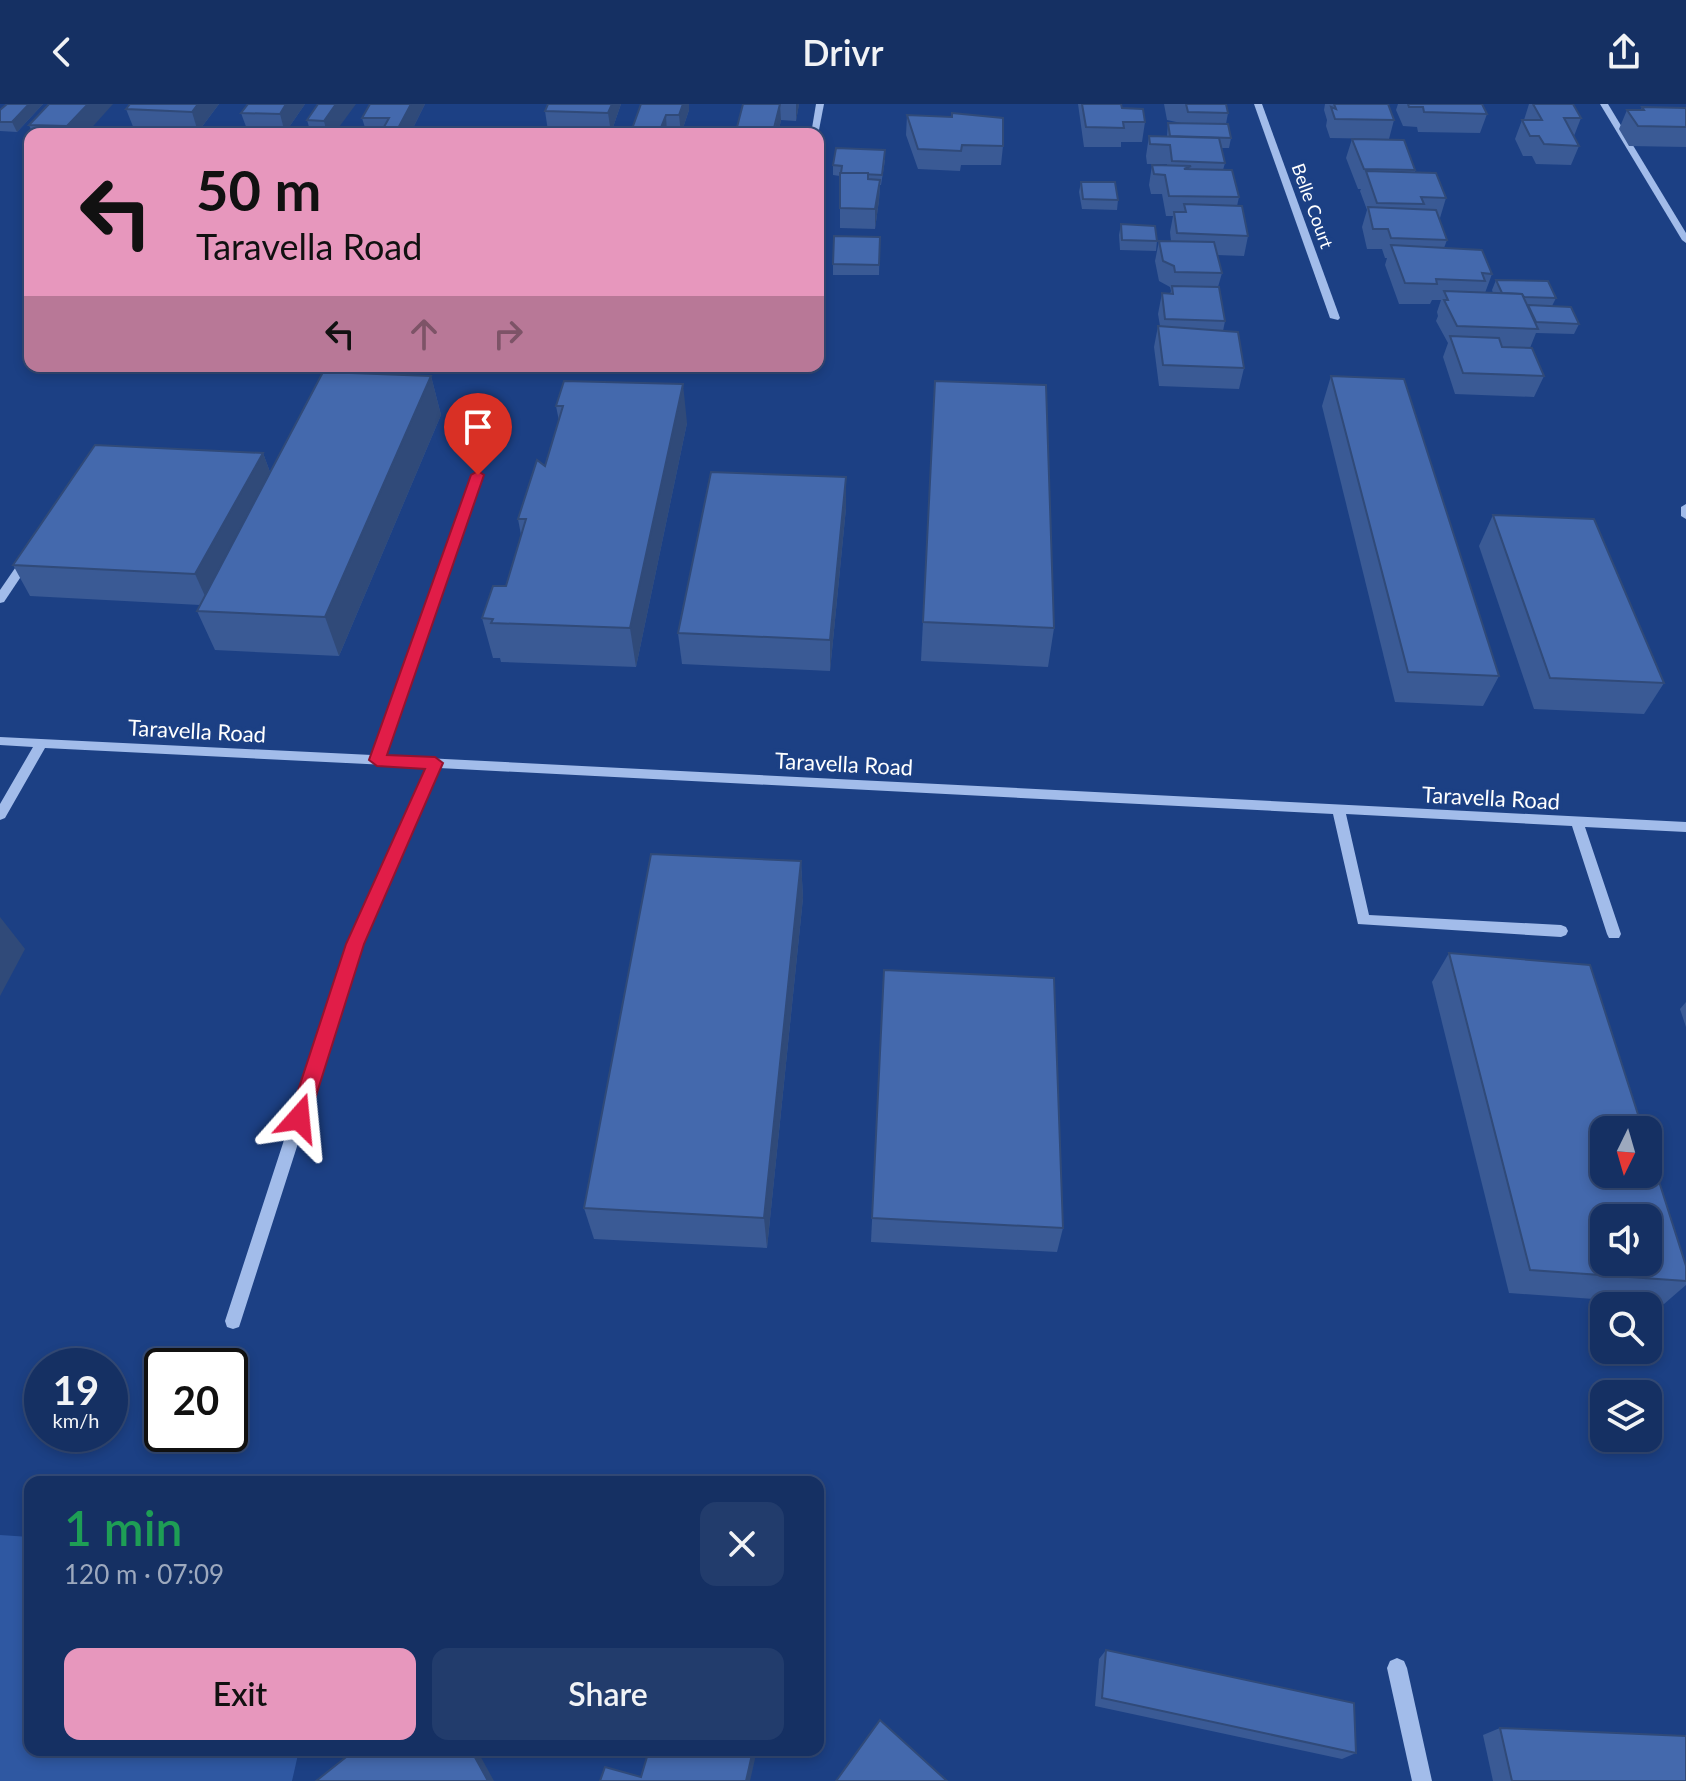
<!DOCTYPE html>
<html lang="en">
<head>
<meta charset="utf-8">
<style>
  body { margin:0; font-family:Lato,sans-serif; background:#223c6c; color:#f1f3f6; height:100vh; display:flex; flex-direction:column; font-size:30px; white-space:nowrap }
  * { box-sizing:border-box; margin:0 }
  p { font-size:26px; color:#9da9be }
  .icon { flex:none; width:44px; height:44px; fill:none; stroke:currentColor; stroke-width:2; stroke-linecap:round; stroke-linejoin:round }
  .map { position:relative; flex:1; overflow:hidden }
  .panel { position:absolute; left:24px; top:1372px; width:800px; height:280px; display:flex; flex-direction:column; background:#153063; border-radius:16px; box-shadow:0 4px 12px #0003,0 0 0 2px #344b78 }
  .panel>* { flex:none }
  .hud { position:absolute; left:24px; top:24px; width:800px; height:244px; border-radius:16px; box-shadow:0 4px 12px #0003,0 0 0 2px #344b78; background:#e797bd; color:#111; overflow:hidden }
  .needle { width:52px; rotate:185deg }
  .controls { position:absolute; left:1590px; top:1012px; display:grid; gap:16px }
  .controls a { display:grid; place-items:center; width:72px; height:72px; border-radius:16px; background:#153063; box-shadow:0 4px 12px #0003,0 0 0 2px #344b78; font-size:40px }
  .speed { position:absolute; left:24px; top:1244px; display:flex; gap:16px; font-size:40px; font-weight:700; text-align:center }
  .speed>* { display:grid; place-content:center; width:104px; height:104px; border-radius:50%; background:#153063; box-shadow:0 4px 12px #0003,0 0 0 2px #344b78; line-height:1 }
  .speed small { font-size:20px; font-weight:400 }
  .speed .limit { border:4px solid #111; border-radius:12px; background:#fff; color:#111 }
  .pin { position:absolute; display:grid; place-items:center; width:68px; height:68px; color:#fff; margin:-82px -34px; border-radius:50% 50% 50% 0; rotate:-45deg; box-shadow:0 0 8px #0007 }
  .pin .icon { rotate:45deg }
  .me { position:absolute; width:88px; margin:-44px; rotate:18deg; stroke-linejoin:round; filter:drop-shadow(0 0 6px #0008) }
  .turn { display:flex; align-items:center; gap:28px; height:168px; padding:0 40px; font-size:36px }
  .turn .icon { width:104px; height:104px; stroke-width:2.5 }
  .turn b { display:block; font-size:56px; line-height:68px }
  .lanes { display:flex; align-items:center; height:76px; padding:0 40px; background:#0003; justify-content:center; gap:40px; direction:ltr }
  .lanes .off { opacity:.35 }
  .round { display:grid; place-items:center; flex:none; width:84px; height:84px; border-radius:16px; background:#223c6c }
  .headline { display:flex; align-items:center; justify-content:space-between; height:136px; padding:0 40px }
  h1 { font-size:48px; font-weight:600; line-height:60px; color:#1e9e55 }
  .action { display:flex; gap:16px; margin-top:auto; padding:16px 40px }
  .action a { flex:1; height:92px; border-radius:16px; background:#e797bd; color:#111; font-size:32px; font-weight:600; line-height:92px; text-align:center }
  .action a+a { background:#223c6c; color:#f1f3f6 }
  header { display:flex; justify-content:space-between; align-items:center; height:104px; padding:0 40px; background:#153063; font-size:36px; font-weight:600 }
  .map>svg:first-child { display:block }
</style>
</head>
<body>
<header><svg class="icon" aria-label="back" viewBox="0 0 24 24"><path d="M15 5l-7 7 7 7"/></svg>Drivr<svg class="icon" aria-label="share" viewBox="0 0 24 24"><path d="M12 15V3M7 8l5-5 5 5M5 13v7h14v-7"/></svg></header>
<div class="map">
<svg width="1686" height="1677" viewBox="0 0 1686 1677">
  <rect width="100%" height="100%" fill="#1c4084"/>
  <path fill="#2f58a2" d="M0,1431L30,1433V1646H299L292,1677H0Z"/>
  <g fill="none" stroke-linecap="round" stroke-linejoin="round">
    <g fill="#a2bcea" fill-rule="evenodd">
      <path d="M816,0H824L818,31L811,30Z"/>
      <path d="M1254,0H1262L1340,214L1338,216L1330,214Z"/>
      <path d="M1600,0H1608L1686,129V139L1682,136Z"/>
      <path d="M478,368L483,371L385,652L1686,718V728L1585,723L1621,830L1619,834H1609L1607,830L1572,722L1346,710L1369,811L1561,821L1566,823L1568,827L1566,831L1561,833L1358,820L1333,710L439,664L362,840L241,1217L239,1223L233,1225L227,1223L225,1217L348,840L427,663L45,644L5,714L0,716V700L33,643L0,641V633L372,651L473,371Z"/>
      <path d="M1686,400V415L1681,412V403Z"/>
      <path d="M26,452L32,456L4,498L0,499V486L22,454Z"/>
      <path d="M1397,1554L1404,1557L1407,1564L1432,1677H1412L1387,1564L1390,1557Z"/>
    </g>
  </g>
  <g fill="#3a5a95">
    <path d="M7,0H43L17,28L0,27V6Z"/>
    <path d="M49,0L86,30H33L29,21Z"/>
    <path d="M130,0H219L198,28L134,25L126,5Z"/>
    <path d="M248,0H305L285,29L248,28L241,9Z"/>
    <path d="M318,0L334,30H311L307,16Z"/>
    <path d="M370,0H425L410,30H367L362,14Z"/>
    <path d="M621,0L611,29L548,27L545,7Z"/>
    <path d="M641,0L689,6L681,30H632V25Z"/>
    <path d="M743,0H799L796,17L781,16L778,30H736Z"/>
    <path d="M1078,0H1121L1122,4L1145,18L1142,38H1121V43H1084Z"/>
    <path d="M1164,0H1226L1228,9L1226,20L1231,34L1229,44H1222L1225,59L1223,66L1239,93L1237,102L1248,132L1244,152L1217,151L1222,169L1218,183L1225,217L1223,227L1244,264L1239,285L1159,282L1154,243L1158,222H1160L1158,210L1162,189L1170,190L1171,187L1170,183L1159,177L1155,157L1159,137H1171L1170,128L1173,112H1166L1162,90H1151L1149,81L1152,61H1167V60H1147L1146,52L1149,32H1167L1168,19H1181L1167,16Z"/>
    <path d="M1325,0H1388L1394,16L1389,35L1330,34L1326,22L1327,16L1324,6Z"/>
    <path d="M1398,0H1482L1487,10L1480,29L1418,28L1417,23L1403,22L1396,6Z"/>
    <path d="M1529,0H1573L1581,14L1574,32L1579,42L1571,61L1536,60L1532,52H1523L1515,35L1522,16H1524Z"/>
    <path d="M1642,3L1686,4V43L1629,42L1619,25L1627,6H1641Z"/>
    <path d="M907,11L1003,42L1001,61H961L960,67L918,65L906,31Z"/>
    <path d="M1352,35L1415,66V68L1446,94L1440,114H1439L1447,136L1444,144L1492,170L1485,189H1493L1492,186L1496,176L1556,194L1552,202L1579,220L1574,230L1536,229L1530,244L1544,272L1534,293L1455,290L1443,253L1448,239L1436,217L1438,212L1437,208L1441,196H1432L1430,200H1399L1385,161L1387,154H1385L1382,145H1367L1362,123L1367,106L1360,87L1361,85H1358L1346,54Z"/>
    <path d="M885,56L881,81H880L879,96L875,125L840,124V72L833,71V61Z"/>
    <path d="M1081,78L1118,96L1117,106L1082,105L1079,88Z"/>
    <path d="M1121,120L1157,137L1156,147L1120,146L1119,131Z"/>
    <path d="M880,133L879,171H833V160Z"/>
    <path d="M431,272L441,311L339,552L215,546L197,507L200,501L30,492L13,461L263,349L270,368Z"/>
    <path d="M1331,272L1499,572L1483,602L1395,598L1322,302Z"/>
    <path d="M935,277L1054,524L1048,563L921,557Z"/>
    <path d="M556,302L687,319L636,563L501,558L500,554H493L482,514L506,482L521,431L518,415L545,362L559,317Z"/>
    <path d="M846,404L830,567L682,560L678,529Z"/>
    <path d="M1493,411L1664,579L1644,610L1534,605L1479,442Z"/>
    <path d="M801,757L803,794L767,1144L594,1135L584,1104Z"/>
    <path d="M1449,849L1686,1162V1181L1664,1200L1509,1189L1432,878Z"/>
    <path d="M884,866L1063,1124L1057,1148L871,1138Z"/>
    <path d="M1686,898V923L1680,905Z"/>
    <path d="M1106,1546L1356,1649L1342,1655L1095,1602L1099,1555Z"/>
    <path d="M1500,1624L1686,1677H1493L1483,1631Z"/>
  </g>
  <g fill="#304a79">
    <path d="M29,0H43L17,28L12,18Z"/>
    <path d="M88,0H113L86,30H70L67,22Z"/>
    <path d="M198,0H219L198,28L192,8Z"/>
    <path d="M286,0H305L285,29L280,10Z"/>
    <path d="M336,0H356L334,30H327L324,17Z"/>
    <path d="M411,0H425L410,30H395Z"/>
    <path d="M612,0H621L611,29L608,9Z"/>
    <path d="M683,0H689V6L681,30L679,11Z"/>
    <path d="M780,0L781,16L778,30H774Z"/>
    <path d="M796,0H799L796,17Z"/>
    <path d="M666,11L667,30H661L660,26Z"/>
    <path d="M880,76L879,96L875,125V105Z"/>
    <path d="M431,272L441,311L339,552L325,513Z"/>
    <path d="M683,280L687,319L636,563L630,524Z"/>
    <path d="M263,349L274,379L209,501L195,470Z"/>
    <path d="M846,373V404L830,567V536Z"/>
    <path d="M801,757L803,794L767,1144L764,1114Z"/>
    <path d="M0,813L25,845L0,892Z"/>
    <path d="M471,1646H477L494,1677H488Z"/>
    <path d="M753,1646H757L750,1677H746Z"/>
  </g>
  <g fill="#4469ad" stroke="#304a79" stroke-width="2" fill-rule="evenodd">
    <path d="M7,0H29L12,18H0V6Z"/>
    <path d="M49,0H88L67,22L29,21Z"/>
    <path d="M130,0H198L192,8L126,5Z"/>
    <path d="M248,0H286L280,10L241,9Z"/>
    <path d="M318,0H336L324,17L307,16Z"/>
    <path d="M370,0H411L395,30H380L389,14H362Z"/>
    <path d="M548,0H612L608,9L545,7Z"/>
    <path d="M641,0H683L679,11H666L660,26L632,25Z"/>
    <path d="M743,0H780L773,28L736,27Z"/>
    <path d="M1082,0H1121L1122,4L1143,5L1145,18H1123L1124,24L1086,23Z"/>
    <path d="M1186,0H1226L1228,9L1188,8Z"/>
    <path d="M1334,0H1388L1394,16L1335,15L1331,3L1336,5Z"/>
    <path d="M1408,0H1482L1487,10L1424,8L1423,3H1409Z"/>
    <path d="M1533,0H1573L1581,14H1564L1579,42L1544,40L1539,32H1530L1522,16H1542Z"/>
    <path d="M1642,3L1686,4V23L1638,22L1627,6H1644Z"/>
    <path d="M952,9L1003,14V42L962,41L961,47L918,45L907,11L952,13Z"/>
    <path d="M1168,19L1228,20L1231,34L1170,32Z"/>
    <path d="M1149,32L1219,34L1225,59L1172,57L1170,41L1150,40Z"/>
    <path d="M1352,35L1404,36L1415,66L1364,65Z"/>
    <path d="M836,44L885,46L882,71L841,69L842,62L833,61Z"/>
    <path d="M1152,61L1191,62L1184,65L1232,66L1239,93L1169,92L1165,71L1154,70Z"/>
    <path d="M1366,67L1436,69L1446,94L1421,93L1424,100L1377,99Z"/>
    <path d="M840,69H868V75L880,76L875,105L840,104Z"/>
    <path d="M1081,78H1115L1118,96L1083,95Z"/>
    <path d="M1184,100L1242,102L1248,132L1177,129L1174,108H1186Z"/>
    <path d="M1368,103L1436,106L1447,136L1391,134L1388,125H1373Z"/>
    <path d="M1121,120L1155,122L1157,137L1122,136Z"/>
    <path d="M834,132L880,133L879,161L833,160Z"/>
    <path d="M1159,137L1214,138L1222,169L1175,168L1174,162L1163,157Z"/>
    <path d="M1391,141L1482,146L1492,170L1482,169L1485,177L1436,175L1437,180L1405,179Z"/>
    <path d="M1496,176L1548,177L1556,194L1524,193L1522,190L1502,189Z"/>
    <path d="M1172,182L1219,183L1225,217L1165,215L1162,189L1173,190Z"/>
    <path d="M1444,187L1522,190L1538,225L1457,222L1444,196H1448Z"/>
    <path d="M1528,201L1571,203L1579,220L1536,218Z"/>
    <path d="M1158,222L1238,228L1244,264L1163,261Z"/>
    <path d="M1450,232L1499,234L1502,243L1532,244L1544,272L1463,269Z"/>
    <path d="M323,268L431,272L325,513L197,507Z"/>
    <path d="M1331,272L1404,275L1499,572L1408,568Z"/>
    <path d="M564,277L683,280L630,524L491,519L493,515L482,514L493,482H506L526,415H518L537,356L545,362L563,302H556Z"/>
    <path d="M935,277L1046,281L1054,524L923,518Z"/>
    <path d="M95,341L263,349L195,470L13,461Z"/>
    <path d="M711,368L846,373L830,536L678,529Z"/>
    <path d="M1493,411L1594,415L1664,579L1550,574Z"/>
    <path d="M651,750L801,757L764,1114L584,1104Z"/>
    <path d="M1449,849L1590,861L1643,1026H1604V1070H1648V1043L1686,1162V1177L1530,1166ZM1604,1114H1648V1158H1604Z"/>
    <path d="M884,866L1054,874L1063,1124L872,1114Z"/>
    <path d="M1106,1546L1354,1599L1356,1649L1102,1594Z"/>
    <path d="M880,1616L947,1677H836Z"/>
    <path d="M1500,1624L1686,1632V1677H1512Z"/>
    <path d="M355,1646H471L488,1677H316Z"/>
    <path d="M649,1646H753L746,1677H600L605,1663L641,1673Z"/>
  </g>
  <path fill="#e11d48" stroke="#92132f" stroke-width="2" d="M478,367L484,371L387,651L435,653L443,659L364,840L309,1014L299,1023L289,1014L346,840L425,665L377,662L369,656L471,371Z"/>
  <g text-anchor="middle" stroke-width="8" stroke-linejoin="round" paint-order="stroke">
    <g font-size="18" fill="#fff" stroke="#1c4084">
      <text transform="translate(1312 102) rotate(70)" y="6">Belle Court</text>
    </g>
    <g font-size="22" fill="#fff" stroke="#1c4084">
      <text transform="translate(197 627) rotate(3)" y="8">Taravella Road</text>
      <text transform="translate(844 660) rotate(3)" y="8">Taravella Road</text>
      <text transform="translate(1491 694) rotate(3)" y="8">Taravella Road</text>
    </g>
  </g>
</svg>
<div class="controls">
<a><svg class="needle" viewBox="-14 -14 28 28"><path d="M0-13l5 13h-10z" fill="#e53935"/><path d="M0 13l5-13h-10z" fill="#9da9be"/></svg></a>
<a><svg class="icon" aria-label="sound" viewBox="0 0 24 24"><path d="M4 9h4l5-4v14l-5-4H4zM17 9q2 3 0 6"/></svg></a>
<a><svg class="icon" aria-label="search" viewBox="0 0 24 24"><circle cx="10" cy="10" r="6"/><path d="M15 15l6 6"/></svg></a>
<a><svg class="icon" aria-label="layers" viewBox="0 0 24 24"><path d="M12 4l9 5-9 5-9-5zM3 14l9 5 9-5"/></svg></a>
</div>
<div class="speed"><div>19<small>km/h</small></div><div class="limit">20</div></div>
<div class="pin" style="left:478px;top:371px;background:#d93025"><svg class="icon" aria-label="arrive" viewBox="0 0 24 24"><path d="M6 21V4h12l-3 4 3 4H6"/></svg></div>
<svg class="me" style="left:299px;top:1014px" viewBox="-20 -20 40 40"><path d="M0-17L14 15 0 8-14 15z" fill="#e11d48" stroke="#fff" stroke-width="4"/></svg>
<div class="hud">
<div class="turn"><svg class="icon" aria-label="left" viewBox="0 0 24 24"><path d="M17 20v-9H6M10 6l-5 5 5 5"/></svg><div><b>50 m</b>Taravella Road</div></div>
<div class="lanes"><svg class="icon" aria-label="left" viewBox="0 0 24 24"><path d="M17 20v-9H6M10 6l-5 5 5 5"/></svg><svg class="icon off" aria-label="ahead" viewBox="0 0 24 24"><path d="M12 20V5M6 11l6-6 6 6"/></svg><svg class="icon off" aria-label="right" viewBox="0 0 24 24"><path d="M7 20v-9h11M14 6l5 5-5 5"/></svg></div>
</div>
<section class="panel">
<div class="headline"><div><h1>1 min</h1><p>120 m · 07:09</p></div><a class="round"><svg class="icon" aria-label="close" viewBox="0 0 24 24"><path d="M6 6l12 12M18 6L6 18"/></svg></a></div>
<div class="action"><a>Exit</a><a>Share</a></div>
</section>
</div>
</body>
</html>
